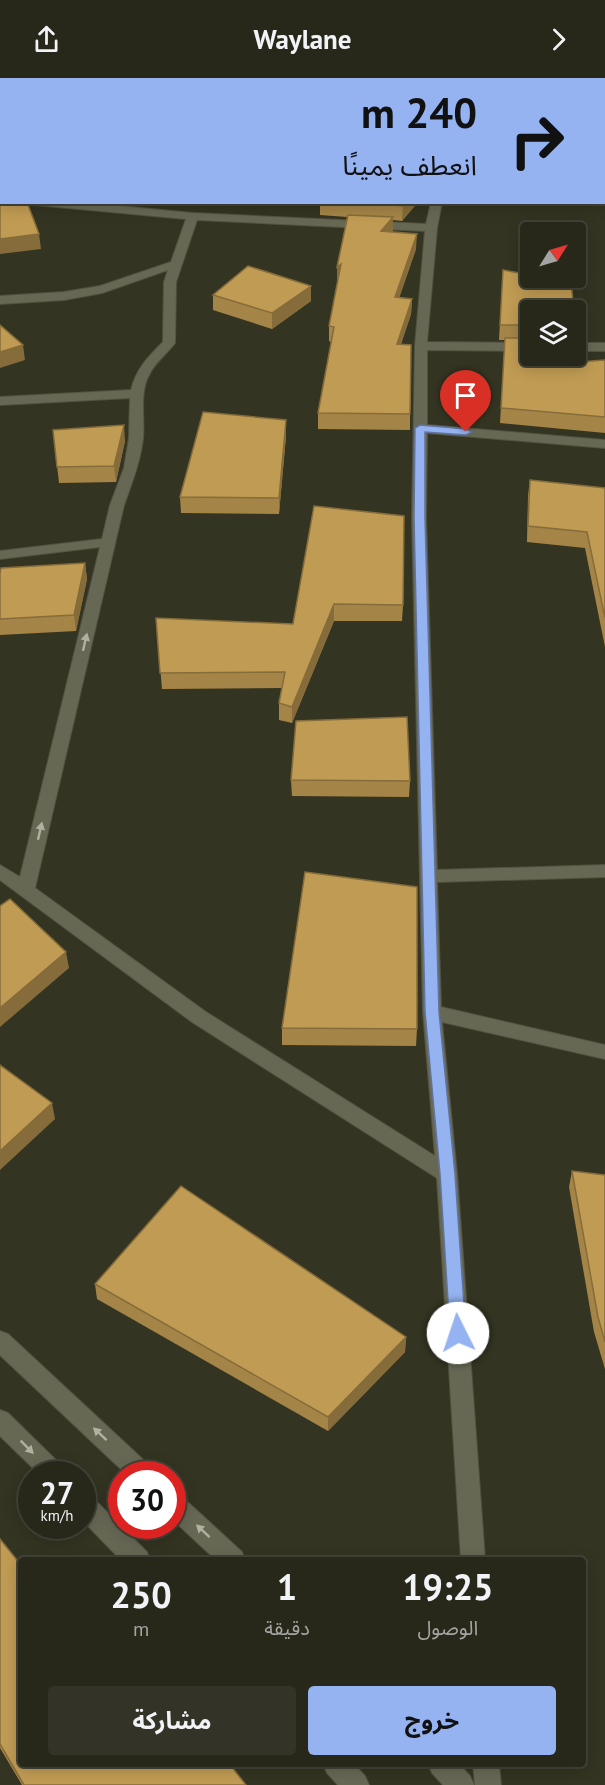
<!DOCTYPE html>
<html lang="ar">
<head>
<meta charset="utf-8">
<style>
  body { margin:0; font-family:"PT Sans","Noto Sans Arabic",sans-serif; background:#333327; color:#f1f3f6; direction:rtl; height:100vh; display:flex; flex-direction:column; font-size:22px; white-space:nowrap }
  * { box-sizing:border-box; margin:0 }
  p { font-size:20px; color:#a4a5a2 }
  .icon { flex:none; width:33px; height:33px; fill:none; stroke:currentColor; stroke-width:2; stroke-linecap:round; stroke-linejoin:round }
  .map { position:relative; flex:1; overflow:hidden; direction:ltr }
  .side { position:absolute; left:18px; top:1479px; width:568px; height:210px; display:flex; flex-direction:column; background:#27271a; border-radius:6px; box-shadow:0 3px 15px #0003,0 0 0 2px #434439; direction:rtl }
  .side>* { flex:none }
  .guide { position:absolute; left:0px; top:0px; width:606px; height:126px; box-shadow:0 3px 15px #0003,0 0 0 2px #434439; direction:rtl; background:#95b2f1; color:#111; overflow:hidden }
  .needle { width:39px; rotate:53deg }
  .controls { position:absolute; left:520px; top:144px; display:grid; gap:12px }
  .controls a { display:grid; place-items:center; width:66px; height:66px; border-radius:6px; background:#27271a; box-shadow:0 3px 15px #0003,0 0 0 2px #434439; font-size:30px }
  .speed { position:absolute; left:18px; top:1383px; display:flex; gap:12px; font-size:30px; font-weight:700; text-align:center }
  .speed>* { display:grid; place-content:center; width:78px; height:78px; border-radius:50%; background:#27271a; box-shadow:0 3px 15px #0003,0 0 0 2px #434439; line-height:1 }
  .speed small { font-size:15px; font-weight:400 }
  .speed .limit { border:9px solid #d22; background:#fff; color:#111 }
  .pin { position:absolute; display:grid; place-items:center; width:51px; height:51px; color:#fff; margin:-62px -26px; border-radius:50% 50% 50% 0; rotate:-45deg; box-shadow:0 0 6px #0007 }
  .pin .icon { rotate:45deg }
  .me { position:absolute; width:66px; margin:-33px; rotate:356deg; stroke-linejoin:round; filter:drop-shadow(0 0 4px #0008) }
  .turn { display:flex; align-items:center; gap:21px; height:126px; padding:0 30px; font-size:27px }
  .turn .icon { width:78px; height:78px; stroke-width:2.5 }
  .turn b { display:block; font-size:42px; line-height:51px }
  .eta { display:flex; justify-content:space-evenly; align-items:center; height:102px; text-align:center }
  .eta b { font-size:36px; font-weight:700; line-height:42px }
  .primary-button { display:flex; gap:12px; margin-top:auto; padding:12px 30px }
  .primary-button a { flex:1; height:69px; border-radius:6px; background:#95b2f1; color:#111; font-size:24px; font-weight:700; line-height:69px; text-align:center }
  .primary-button a+a { background:#333327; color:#f1f3f6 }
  header { display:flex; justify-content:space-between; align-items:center; height:78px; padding:0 30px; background:#27271a; font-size:27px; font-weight:700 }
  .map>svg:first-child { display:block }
</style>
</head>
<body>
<header><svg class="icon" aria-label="forward" viewBox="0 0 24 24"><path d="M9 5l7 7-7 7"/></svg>Waylane<svg class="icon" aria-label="share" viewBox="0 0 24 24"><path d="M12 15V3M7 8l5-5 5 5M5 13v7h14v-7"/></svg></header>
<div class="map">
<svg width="605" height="1707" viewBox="0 0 605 1707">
  <rect width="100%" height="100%" fill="#343422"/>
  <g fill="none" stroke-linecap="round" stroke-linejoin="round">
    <g stroke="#525242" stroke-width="2">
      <g id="minor">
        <rect x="446" y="0" width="10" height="2"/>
        <rect x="604" y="109" width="1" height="6"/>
        <path d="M30,124H78L193,135L426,146L431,124H442L437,150L427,264L531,265V273L427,272V347L605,362V370L427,355L426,440L437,792L605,787V799L437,804L441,929L605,967V981L442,944L457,1096L485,1482H461L437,1100L192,944L0,802V787L20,799L100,469L0,481V473L102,461L110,427L124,390L129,360L130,320L0,327V319L131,312C136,291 148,279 163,264L164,204L168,192L102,215L64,222L0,226V218L64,214L100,208L171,184L186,141L35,127ZM197,142L425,153L415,268L412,440L423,934L435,1078L206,934L35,810L124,427C132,405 140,384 143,361C145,340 139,316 149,297C155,284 167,276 175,265L176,204Z"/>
        <rect x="576" y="265" width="29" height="8"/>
        <path d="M473,1686H499L501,1707H475Z"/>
      </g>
    </g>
    <g stroke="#525242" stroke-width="2">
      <g id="secondary">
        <path d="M0,1253L8,1256L150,1388L153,1396H126L0,1277Z"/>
        <path d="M0,1332L8,1335L62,1388L65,1396H39L0,1358Z"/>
        <path d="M82,1414L90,1417L147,1474L150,1482H121L82,1442Z"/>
        <path d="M172,1414L180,1417L242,1474L245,1482H216L172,1441Z"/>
        <path d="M323,1686H354L365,1698L369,1707H338L327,1695Z"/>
        <path d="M428,1686H459L470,1698L474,1707H443L432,1695Z"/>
      </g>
    </g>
    <use href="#minor" fill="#676854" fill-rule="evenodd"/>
    <use href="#secondary" fill="#676854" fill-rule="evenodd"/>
  </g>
  <g fill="#a58547">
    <path d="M145,0H215L207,2H146Z"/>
    <path d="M254,0H409L414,2H259Z"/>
    <path d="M513,0H605V50L604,2H514Z"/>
    <path d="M320,124H418L402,143L393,142L392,154L416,171L399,220L412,221L411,236L401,266L410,336V352L318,351V335L331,264L329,263V248L338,203L337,204L347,139L320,137Z"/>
    <path d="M502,207L531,232V278L578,284L605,282V355L500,345L505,262H499Z"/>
    <path d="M311,208V223L272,251L213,232V217Z"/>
    <path d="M286,342V358L279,436L181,435L180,419Z"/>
    <path d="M53,352L125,363L116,404L59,405Z"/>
    <path d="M530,402L605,410V569L585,470L527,464L528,418Z"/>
    <path d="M314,428L403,527L402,543H334L292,645L279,642V625L282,610L162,611L156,540L293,546Z"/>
    <path d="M85,485L87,501L76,553L0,557V495Z"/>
    <path d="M291,702L410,703L409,719L292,718Z"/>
    <path d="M282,950L417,951L416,968L282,967Z"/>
    <path d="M572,1093L605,1097V1291L594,1254L569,1109Z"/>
    <path d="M95,1206L406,1259L405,1274L328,1353L97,1221Z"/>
    <path d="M0,1461L21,1686L235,1693L246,1707H22L0,1670Z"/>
  </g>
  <g fill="#866c3a">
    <path d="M170,0H215L207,2H170Z"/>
    <path d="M0,115H2V124H15L0,131Z"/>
    <path d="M406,124H418L402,143L403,128Z"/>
    <path d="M393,139V154L380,168L381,153Z"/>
    <path d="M39,156L41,171L0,176V161Z"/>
    <path d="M417,156L416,171L394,235L395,219Z"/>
    <path d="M341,186V201L337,204V189Z"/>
    <path d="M311,208V223L272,251V235Z"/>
    <path d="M412,221L411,236L396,281L397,266Z"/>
    <path d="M23,267L25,282L0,290V274Z"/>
    <path d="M286,342V358L279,436V420Z"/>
    <path d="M124,347L125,363L116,404L114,388Z"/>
    <path d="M85,485L87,501L76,553L74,537Z"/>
    <path d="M334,526V543L292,645V629Z"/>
    <path d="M66,874L69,890L0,949V930Z"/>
    <path d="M52,1025L55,1041L0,1092V1073Z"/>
    <path d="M406,1259L405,1274L328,1353V1339Z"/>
  </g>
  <g fill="#c09b53" stroke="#866c3a" stroke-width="1.5">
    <path d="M293,0H409L414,2H298Z"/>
    <path d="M523,0H605V36L604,2H524Z"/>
    <path d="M0,44L2,45V115H0Z"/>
    <path d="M7,124H27L39,156L0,161V127Z"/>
    <path d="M354,124H406L403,128Z"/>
    <path d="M348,137L393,139L381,153L417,156L395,219L412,221L397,266L411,267L410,336L318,335L334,249L329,248L341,186L337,189Z"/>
    <path d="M248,188L311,208L272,235L213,217Z"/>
    <path d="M503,192L531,197V200H546L571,204L574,232H531V247H500Z"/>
    <path d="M0,247L23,267L0,274Z"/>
    <path d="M505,260H531V278H576V260L578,284L605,282V339L501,330Z"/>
    <path d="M203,334L286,342L279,420L180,419Z"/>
    <path d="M124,347L114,388L57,389L53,352Z"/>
    <path d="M530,402L605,410V540L587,454L528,448Z"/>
    <path d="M314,428L404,438L403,527L334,526L292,629L279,625L285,594L160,595L156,540L293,546Z"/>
    <path d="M85,485L74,537L0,541V495L1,490Z"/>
    <path d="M407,639L410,703L291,702L296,643Z"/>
    <path d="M305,794L417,809V951L282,950Z"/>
    <path d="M10,821L66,874L0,930V828Z"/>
    <path d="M0,987L52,1025L0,1073Z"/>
    <path d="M572,1093L605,1097V1264L598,1239Z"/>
    <path d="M181,1108L406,1259L328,1339L95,1206Z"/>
    <path d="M0,1461L21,1487V1686H232L231,1688L246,1707H24L0,1666Z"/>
  </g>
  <defs><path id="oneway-solid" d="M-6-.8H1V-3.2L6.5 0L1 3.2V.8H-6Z" transform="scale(1.5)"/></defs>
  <g fill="#b0b1a1">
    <use href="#oneway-solid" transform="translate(85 564) rotate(-77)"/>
    <use href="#oneway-solid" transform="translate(40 753) rotate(-77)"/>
    <use href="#oneway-solid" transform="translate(100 1356) rotate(-137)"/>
    <use href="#oneway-solid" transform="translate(27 1369) rotate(45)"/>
    <use href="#oneway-solid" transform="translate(203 1453) rotate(-137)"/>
  </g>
  <path fill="#95b2f1" stroke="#61749d" stroke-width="1.5" d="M420,347L466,351L472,354L466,357L425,354V440L439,934L455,1096L466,1255L464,1260L458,1263L452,1260L450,1255L440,1096L425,934L414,440L415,350Z"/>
</svg>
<div class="controls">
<a><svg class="needle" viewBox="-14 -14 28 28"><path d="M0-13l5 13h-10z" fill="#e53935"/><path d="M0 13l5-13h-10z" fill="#a4a5a2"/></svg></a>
<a><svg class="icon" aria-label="layers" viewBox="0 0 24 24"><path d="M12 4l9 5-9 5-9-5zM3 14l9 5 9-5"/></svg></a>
</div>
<div class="speed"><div>27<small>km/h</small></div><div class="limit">30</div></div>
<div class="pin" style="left:466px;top:354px;background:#d93025"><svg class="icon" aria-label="arrive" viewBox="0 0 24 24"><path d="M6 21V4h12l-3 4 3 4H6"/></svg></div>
<svg class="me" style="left:458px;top:1255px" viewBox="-20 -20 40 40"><circle r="19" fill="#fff"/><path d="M0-13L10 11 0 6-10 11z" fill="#95b2f1"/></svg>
<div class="guide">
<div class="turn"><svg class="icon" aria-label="right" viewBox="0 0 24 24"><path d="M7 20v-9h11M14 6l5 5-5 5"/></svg><div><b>240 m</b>انعطف يمينًا</div></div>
</div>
<section class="side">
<div class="eta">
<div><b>19:25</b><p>الوصول</p></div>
<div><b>1</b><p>دقيقة</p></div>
<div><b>250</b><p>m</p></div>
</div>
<div class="primary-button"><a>خروج</a><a>مشاركة</a></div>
</section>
</div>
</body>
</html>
